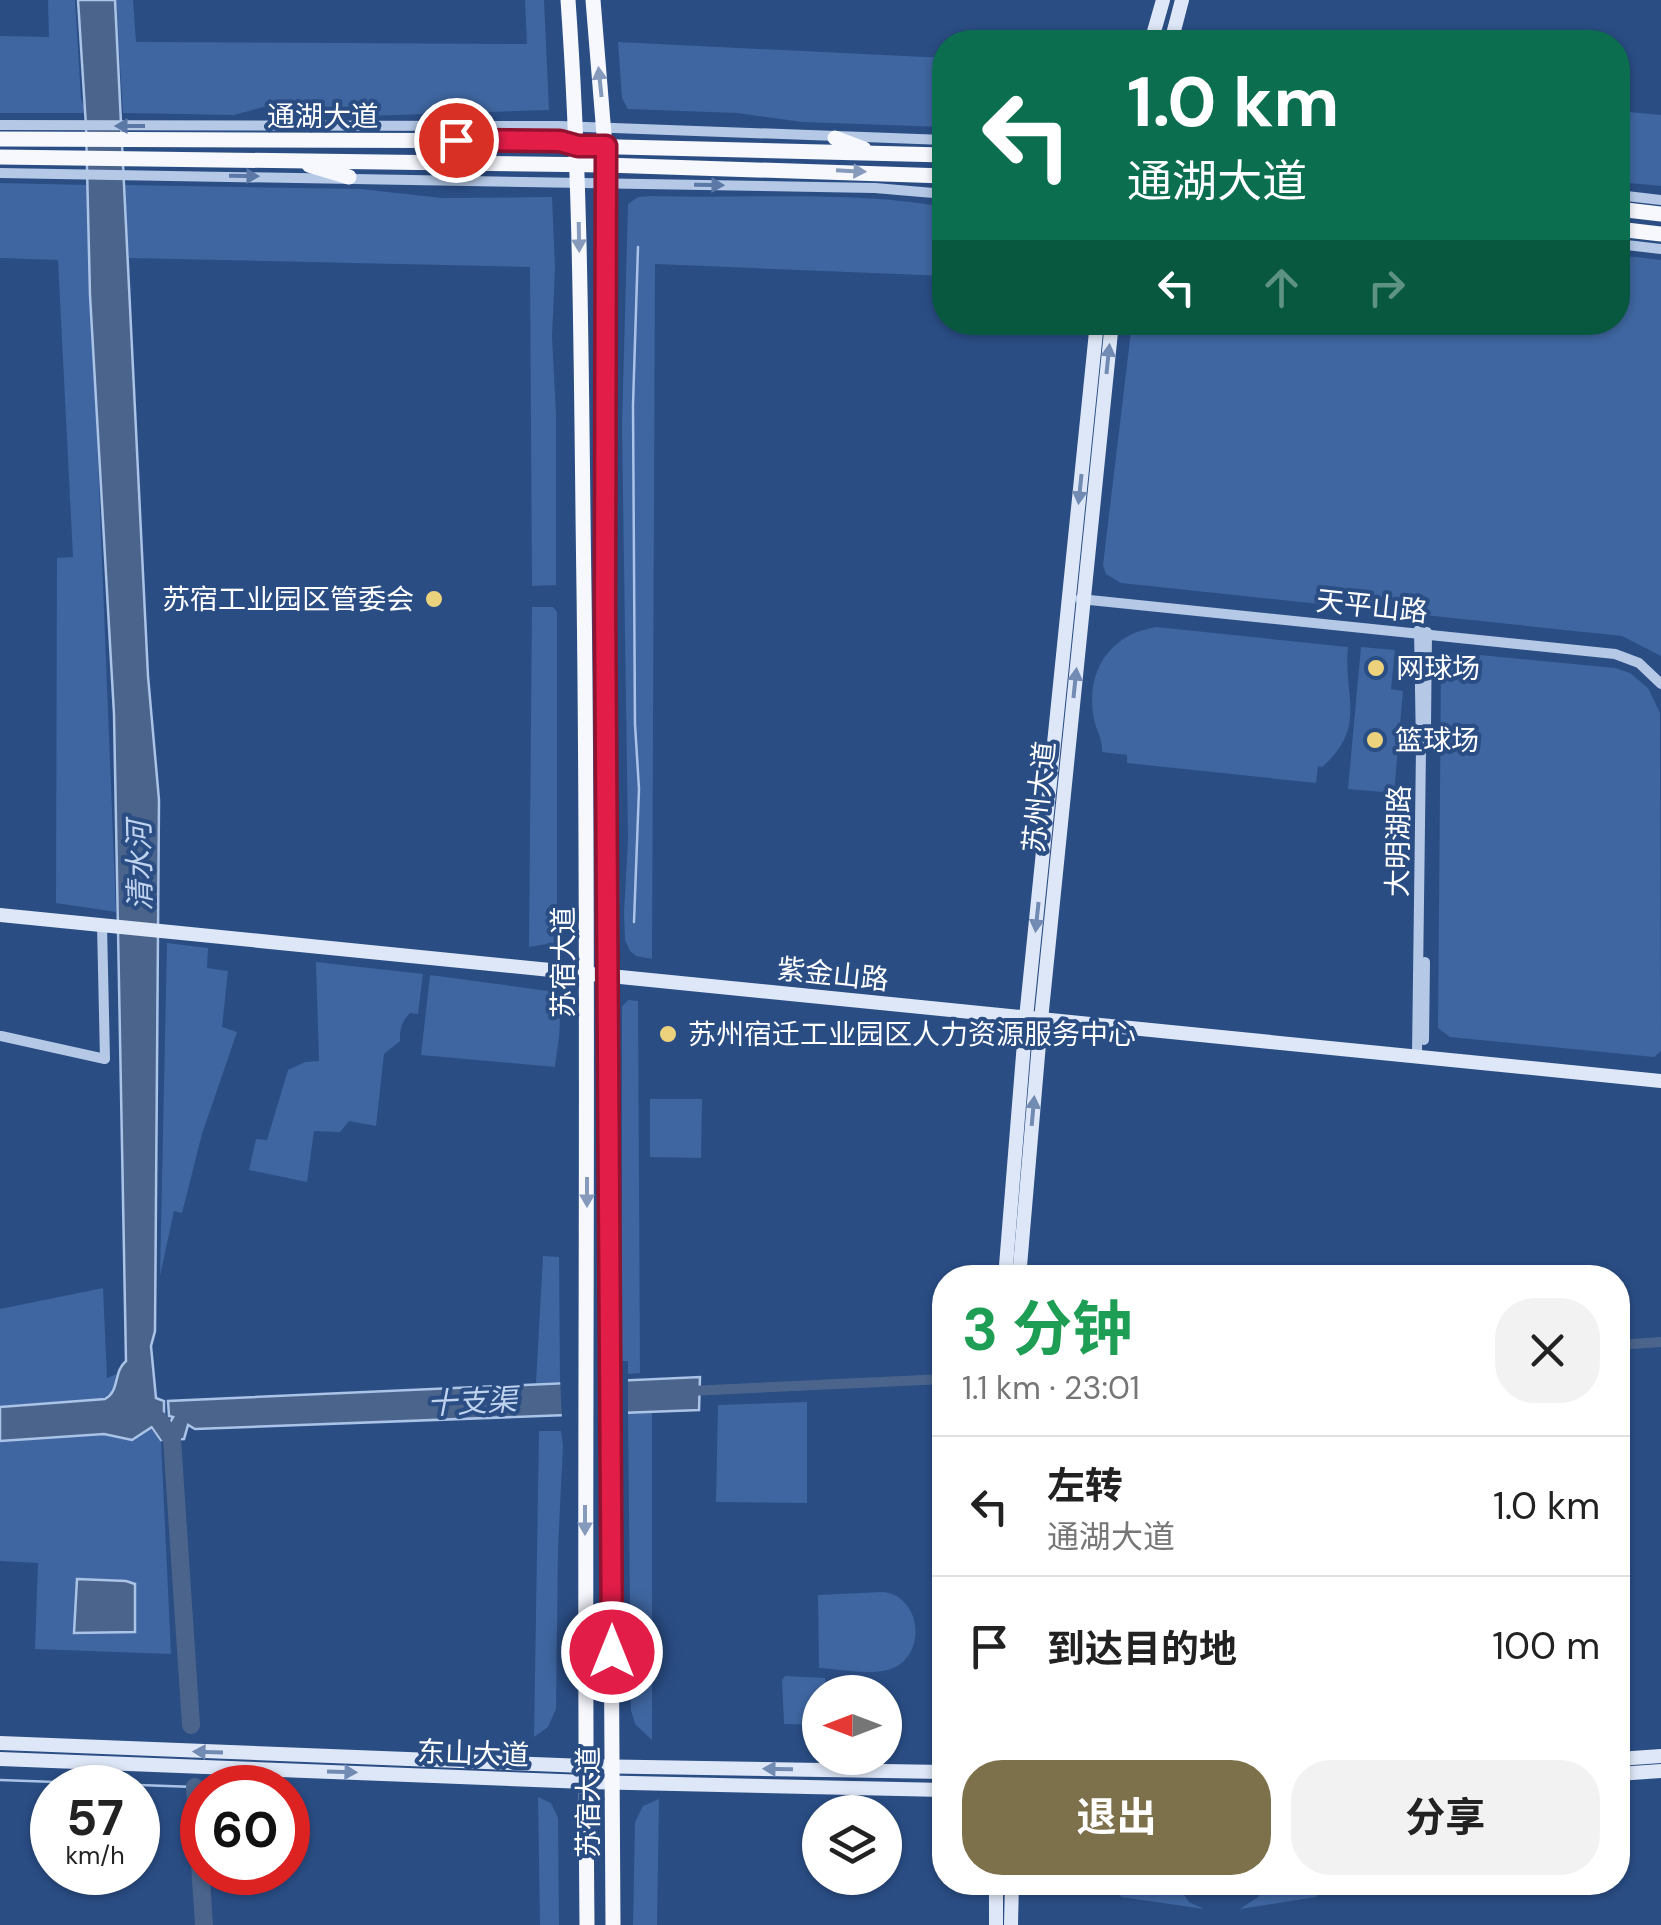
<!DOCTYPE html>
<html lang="zh">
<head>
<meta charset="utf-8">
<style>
  body { margin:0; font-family:"DM Sans","Noto Sans SC",sans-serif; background:#f2f2f2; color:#222; height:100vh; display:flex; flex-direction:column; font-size:38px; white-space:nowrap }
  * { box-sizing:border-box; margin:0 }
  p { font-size:32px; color:#767676 }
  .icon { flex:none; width:55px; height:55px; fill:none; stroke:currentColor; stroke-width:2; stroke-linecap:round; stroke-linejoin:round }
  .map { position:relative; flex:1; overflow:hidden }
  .details { position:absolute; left:932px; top:1265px; width:698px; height:630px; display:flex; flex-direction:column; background:#fff; border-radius:40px; box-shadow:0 2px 8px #0004 }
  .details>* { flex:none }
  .guide { position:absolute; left:932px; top:30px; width:698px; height:305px; border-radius:40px; box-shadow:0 2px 8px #0004; background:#0b6e4f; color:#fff; overflow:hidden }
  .needle { width:65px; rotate:270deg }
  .tools { position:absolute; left:802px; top:1675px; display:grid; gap:20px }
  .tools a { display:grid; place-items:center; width:100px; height:100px; border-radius:50%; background:#fff; box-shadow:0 2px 8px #0004; font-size:50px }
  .speed { position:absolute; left:30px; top:1765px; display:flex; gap:20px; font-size:50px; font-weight:700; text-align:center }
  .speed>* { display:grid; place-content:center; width:130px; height:130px; border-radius:50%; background:#fff; box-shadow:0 2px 8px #0004; line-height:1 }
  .speed small { font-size:25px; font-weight:400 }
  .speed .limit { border:15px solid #d22; background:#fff; color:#111 }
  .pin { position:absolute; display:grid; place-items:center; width:85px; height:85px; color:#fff; margin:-42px; border:5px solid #fff; border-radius:50%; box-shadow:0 2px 10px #0007 }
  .me { position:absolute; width:110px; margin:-55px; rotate:0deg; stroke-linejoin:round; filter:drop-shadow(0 0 8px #0008) }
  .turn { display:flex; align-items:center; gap:35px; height:210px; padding:0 30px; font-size:45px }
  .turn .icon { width:130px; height:130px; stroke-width:2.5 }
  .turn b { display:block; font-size:70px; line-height:85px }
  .lanes { display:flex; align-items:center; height:95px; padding:0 30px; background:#0003; justify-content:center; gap:50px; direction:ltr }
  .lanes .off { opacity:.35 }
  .round { display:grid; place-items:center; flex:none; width:105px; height:105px; border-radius:40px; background:#f2f2f2 }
  .head { display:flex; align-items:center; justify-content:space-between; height:170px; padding:0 30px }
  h1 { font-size:60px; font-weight:700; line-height:75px; color:#1e9e55 }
  .cta { display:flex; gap:20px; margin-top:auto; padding:20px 30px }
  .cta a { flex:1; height:115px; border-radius:40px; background:#7d714b; color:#fff; font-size:40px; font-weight:700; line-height:115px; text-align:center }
  .cta a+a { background:#f2f2f2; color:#222 }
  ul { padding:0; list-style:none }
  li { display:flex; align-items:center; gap:30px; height:140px; padding:0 30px; border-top:2px solid #e0e0e0 }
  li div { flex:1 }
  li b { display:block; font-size:38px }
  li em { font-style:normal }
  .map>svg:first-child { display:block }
</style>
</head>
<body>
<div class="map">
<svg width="1661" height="1925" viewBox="0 0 1661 1925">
  <rect width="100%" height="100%" fill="#2a4d84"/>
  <g fill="#3f66a0">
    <path d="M48,0H75L81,98L86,113H0V36L49,37Z"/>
    <path d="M116,0H133L136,42L527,44L525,0H544L549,110L367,116L328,108L271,105L234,115L123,113Z"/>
    <path d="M618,42L945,58V127L802,122L737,113L628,109L622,98Z"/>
    <path d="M1618,111L1661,115V186L1618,182Z"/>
    <path d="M0,183L87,185L116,912L56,903L57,558L73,557L58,260L0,258Z"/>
    <path d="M124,185L361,189L442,198L552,197L555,267L552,337L556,414V585L532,586L530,267L129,258Z"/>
    <path d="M652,196C748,199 850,190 945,207V276L655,264L652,959L636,956L630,951L625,940L624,914L628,839L622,426L628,204L638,197Z"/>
    <path d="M1618,255L1661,260V656L1622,636L1121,583L1106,574L1103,565L1132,323L1618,322Z"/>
    <path d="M532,607H553L557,612V926L554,943L529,947Z"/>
    <path d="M1156,627L1348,647C1343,696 1368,727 1322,767L1318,766L1316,783L1127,763V755L1102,752C1103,737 1094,728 1093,713C1087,669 1111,634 1156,627Z"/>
    <path d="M1361,647L1395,650L1391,689L1403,691L1394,793L1348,789Z"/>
    <path d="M1459,653L1615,668L1630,673L1648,688L1660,713V722L1661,1051L1654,1057L1450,1037L1438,1028L1441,668L1449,655Z"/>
    <path d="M167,943L208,948L207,968L228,971L222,1027L237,1032L202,1134L182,1213L174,1211L160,1276Z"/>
    <path d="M316,962L423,974L418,1014L410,1013C401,1022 400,1029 400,1041L384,1054L376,1126L349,1121L340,1132L314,1131L307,1182L249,1170L256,1139L267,1140L288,1070L305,1062L319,1061Z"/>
    <path d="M430,975L548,991C568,1010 557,1043 555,1067L421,1055Z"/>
    <path d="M628,1000L638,1001L640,1373L628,1374V1361H622V1007Z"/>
    <path d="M650,1099H702L701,1158L650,1157Z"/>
    <path d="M543,1256L559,1257L560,1382L536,1383Z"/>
    <path d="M103,1288L107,1378L117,1374L111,1396L94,1401L0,1407V1309Z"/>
    <path d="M807,1402V1503L716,1502L718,1405Z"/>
    <path d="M652,1412V1740L635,1724L631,1710L628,1413Z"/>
    <path d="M152,1427L161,1440L171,1654L35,1649L38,1563L0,1561V1441L104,1434L132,1440Z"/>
    <path d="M539,1431H561L563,1445L558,1548L556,1709L548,1727L534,1737Z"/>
    <path d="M882,1592C917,1594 928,1645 899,1665C880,1678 841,1669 819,1668L818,1595Z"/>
    <path d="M785,1676L825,1678L827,1692H820V1725L784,1724L782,1680Z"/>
    <path d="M538,1797L551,1803L558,1818L559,1925H540Z"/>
    <path d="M659,1799L657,1925H633L635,1822L643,1806Z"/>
    <path d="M1119,1883H1176L1189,1902L1204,1909L1121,1897L1117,1889Z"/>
    <path d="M1264,1883H1319L1322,1888L1316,1897L1240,1909L1258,1897Z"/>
  </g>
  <g fill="#4b648b" stroke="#aac3e7" stroke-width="2.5">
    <path d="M78,0H115L148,676L159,800L155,1331L151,1346L156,1398L164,1401V1416L161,1418L168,1426L173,1417L169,1416L168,1401L700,1377L699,1410L195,1429L188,1425L184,1439L161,1440L152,1427L132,1440L104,1434L0,1441V1407L105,1399C120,1391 113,1372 126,1361L114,714L90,295L86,126Z"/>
    <path d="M77,1579L126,1581L135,1584V1632L74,1633Z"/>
  </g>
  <path fill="#2a4d84" d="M628,1374V1418L562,1419L560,1377Z"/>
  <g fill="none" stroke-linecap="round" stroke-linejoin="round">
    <g stroke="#aac3e7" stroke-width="2.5">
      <path d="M634,922L639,789L635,724L633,405L638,247"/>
      <path d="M0,1780L195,1787"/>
    </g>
    <g stroke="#4b648b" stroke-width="10">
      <path d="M1618,1345L1661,1342"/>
      <path d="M690,1391L945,1379"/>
    </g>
    <g stroke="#4b648b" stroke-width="18">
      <path d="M159,1420L172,1439L191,1725"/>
      <path d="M195,1787L204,1925"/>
    </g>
    <g stroke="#b5c9e7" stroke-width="10">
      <path d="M0,125L559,126L945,140"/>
      <path d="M0,173L875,188L945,194"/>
      <path d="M1618,195L1661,200"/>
      <path d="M1618,244L1661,249"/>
      <path d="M1080,599L1615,654L1639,663L1661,684"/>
      <path d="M1426,725L1427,632"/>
      <path d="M1,1036L105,1059L102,925"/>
      <path d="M1424,1040L1425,962"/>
      <path d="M1417,1055L1421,748L1419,629"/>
    </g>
    <g stroke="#dee7f7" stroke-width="14">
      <path d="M1151,42L1163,0"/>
      <path d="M1171,42L1182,0"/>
      <path d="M0,915L1661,1081"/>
      <path d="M1005,1278L1026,1018L1097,322"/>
      <path d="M1019,1278L1041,1020L1112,322"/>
      <path d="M0,1743L585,1766L945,1772"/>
      <path d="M0,1759L586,1782L945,1790"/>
      <path d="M1618,1759L1661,1756"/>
      <path d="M1618,1774L1661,1771"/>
      <path d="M996,1925V1882"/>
      <path d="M1011,1925L1012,1882"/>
    </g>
    <g stroke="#f6f8fe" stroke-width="15">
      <path d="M568,0C582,196 581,393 584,590C590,1035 583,1480 587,1925"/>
      <path d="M593,0L605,147V602L613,1925"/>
      <path d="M446,134L476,126"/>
      <path d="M835,138L864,149"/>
      <path d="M0,139L560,141L578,146L945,155"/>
      <path d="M0,157L605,165L945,176"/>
      <path d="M309,165L349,177"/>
      <path d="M1618,209L1661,214"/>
      <path d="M1618,229L1661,234"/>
    </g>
  </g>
  <defs><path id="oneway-solid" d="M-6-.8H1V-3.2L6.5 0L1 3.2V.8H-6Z" transform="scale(2.5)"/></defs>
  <g fill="#869abb">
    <use href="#oneway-solid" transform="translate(600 82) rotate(-96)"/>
    <use href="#oneway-solid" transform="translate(851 171) rotate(3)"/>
    <use href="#oneway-solid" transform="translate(579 237) rotate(89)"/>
    <use href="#oneway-solid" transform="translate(587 1192) rotate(90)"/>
    <use href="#oneway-solid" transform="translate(585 1520) rotate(90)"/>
  </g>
  <g fill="#5b78a7">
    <use href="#oneway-solid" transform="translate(130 126) rotate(180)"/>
    <use href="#oneway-solid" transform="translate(244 176) rotate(1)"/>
    <use href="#oneway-solid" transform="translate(709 185) rotate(1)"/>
  </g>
  <g fill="#728bb2">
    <use href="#oneway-solid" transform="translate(1108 359) rotate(-84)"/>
    <use href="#oneway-solid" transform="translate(1080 489) rotate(96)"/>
    <use href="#oneway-solid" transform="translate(1075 683) rotate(-84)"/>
    <use href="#oneway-solid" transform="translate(1037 917) rotate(96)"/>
    <use href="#oneway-solid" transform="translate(1033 1111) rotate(-85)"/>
    <use href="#oneway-solid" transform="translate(208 1752) rotate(-178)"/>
    <use href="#oneway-solid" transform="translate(778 1769) rotate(-179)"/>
    <use href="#oneway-solid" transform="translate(342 1772) rotate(2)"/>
  </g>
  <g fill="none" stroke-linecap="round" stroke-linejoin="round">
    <g stroke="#92132f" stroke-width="25">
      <path id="route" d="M456,140L560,141L578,146H606L605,602L612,1652"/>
    </g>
    <use href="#route" stroke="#e11d48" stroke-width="18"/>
  </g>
  <g fill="#edd27d" stroke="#2a4d84" stroke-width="4">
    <circle cx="434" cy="599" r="10"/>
    <circle cx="1376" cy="668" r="10"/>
    <circle cx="1375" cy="740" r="10"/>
    <circle cx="668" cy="1034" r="10"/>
  </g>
  <g text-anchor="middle" stroke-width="8" stroke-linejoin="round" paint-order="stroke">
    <g font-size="28" fill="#fff" stroke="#2a4d84">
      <text x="323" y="126">通湖大道</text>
      <text transform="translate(1372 606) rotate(6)" y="10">天平山路</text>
      <text transform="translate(1039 797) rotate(-84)" y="10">苏州大道</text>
      <text transform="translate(1398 841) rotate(-89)" y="10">大明湖路</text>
      <text transform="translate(563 962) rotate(-90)" y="10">苏宿大道</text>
      <text transform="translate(833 974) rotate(6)" y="10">紫金山路</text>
      <text transform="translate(473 1753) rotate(2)" y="10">东山大道</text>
      <text transform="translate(588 1802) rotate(-90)" y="10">苏宿大道</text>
    </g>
    <g font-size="28" fill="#fff" stroke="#2a4d84" text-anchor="start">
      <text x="414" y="609" text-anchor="end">苏宿工业园区管委会</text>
      <text x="1396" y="678">网球场</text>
      <text x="1395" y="750">篮球场</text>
      <text x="688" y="1044">苏州宿迁工业园区人力资源服务中心</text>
    </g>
    <g font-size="30" font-style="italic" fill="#c0d3ee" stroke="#2a4d84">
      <text transform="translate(140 866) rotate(-91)" y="10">清水河</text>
      <text transform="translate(472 1402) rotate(-3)" y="10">十支渠</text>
    </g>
  </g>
</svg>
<div class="tools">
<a><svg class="needle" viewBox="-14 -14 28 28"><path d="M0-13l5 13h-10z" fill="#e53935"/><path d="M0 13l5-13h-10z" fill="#767676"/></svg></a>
<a><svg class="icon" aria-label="layers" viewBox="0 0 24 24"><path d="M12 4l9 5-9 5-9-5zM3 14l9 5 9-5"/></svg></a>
</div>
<div class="speed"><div>57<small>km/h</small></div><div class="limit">60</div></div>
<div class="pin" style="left:456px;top:140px;background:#d93025"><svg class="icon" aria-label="arrive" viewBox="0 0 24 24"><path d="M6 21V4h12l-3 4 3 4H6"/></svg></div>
<svg class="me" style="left:612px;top:1652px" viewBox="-20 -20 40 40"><circle r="17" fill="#e11d48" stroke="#fff" stroke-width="3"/><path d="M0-11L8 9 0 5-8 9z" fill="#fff"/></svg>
<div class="guide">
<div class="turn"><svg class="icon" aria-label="left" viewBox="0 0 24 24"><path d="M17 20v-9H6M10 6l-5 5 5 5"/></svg><div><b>1.0 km</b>通湖大道</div></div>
<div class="lanes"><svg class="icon" aria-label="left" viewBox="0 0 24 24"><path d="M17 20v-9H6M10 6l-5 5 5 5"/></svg><svg class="icon off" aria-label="ahead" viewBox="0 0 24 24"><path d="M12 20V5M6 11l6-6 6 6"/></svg><svg class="icon off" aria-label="right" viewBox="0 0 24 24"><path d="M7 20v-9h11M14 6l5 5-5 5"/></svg></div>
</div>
<section class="details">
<div class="head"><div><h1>3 分钟</h1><p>1.1 km · 23:01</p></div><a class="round"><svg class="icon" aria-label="close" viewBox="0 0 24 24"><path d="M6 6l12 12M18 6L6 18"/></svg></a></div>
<ul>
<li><svg class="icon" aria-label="left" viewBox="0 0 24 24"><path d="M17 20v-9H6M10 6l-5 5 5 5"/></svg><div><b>左转</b><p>通湖大道</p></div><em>1.0 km</em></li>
<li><svg class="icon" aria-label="arrive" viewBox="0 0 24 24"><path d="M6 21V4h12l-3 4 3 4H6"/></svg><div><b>到达目的地</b></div><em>100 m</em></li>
</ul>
<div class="cta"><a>退出</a><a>分享</a></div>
</section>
</div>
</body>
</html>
